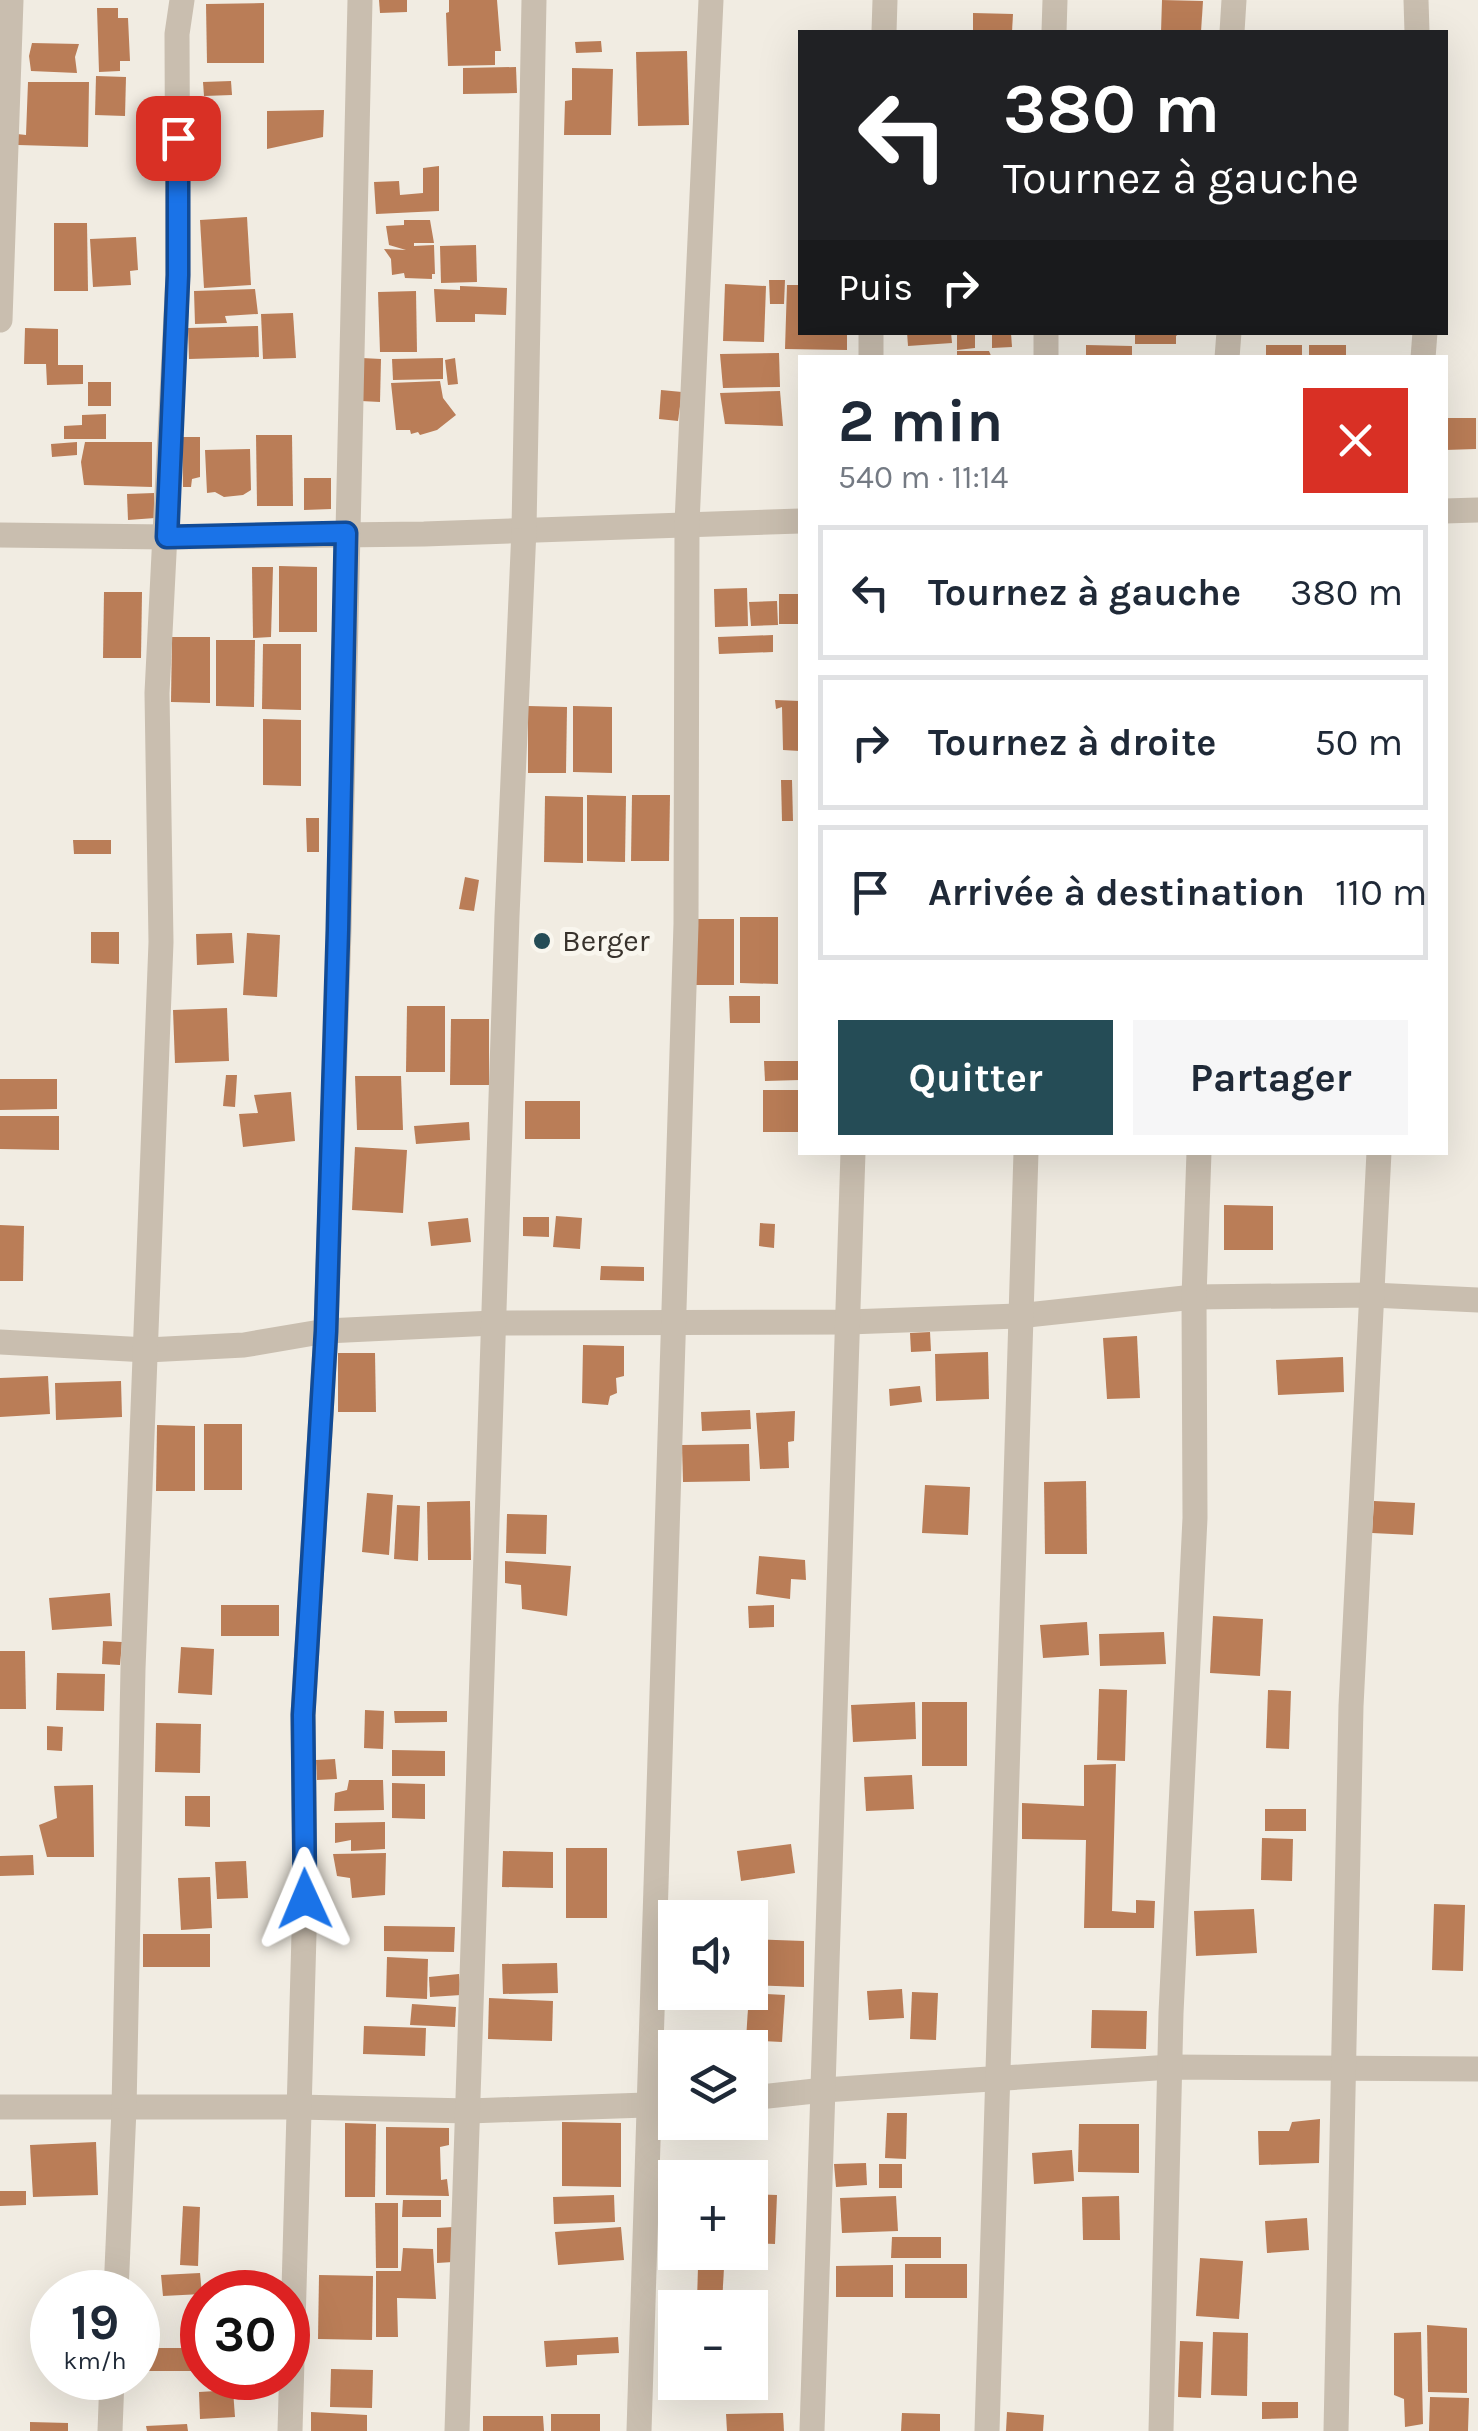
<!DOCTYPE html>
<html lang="fr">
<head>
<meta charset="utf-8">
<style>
  body { margin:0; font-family:Karla,sans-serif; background:#f6f6f7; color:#1f2937; height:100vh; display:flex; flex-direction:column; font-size:38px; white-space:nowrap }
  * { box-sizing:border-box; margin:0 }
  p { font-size:32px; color:#747a83 }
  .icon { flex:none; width:55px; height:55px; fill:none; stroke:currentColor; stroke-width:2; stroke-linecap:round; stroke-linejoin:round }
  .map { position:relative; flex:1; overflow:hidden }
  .side { position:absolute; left:798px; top:355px; width:650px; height:800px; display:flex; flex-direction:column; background:#fff; border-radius:0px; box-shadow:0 10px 40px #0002 }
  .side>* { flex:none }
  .top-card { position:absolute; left:798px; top:30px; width:650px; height:305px; border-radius:0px; box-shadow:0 10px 40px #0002; background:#202124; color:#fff; overflow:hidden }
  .controls { position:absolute; left:658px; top:1900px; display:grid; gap:20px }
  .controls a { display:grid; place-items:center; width:110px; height:110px; border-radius:0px; background:#fff; box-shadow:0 10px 40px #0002; font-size:50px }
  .speed { position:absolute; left:30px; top:2270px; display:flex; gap:20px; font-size:50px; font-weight:700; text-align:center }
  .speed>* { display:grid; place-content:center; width:130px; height:130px; border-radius:50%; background:#fff; box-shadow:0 10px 40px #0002; line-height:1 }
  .speed small { font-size:25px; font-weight:400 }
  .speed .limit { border:15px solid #d22; background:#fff; color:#111 }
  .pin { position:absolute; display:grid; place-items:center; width:85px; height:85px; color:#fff; margin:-42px; border-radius:20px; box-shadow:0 5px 15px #0006 }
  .me { position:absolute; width:110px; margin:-55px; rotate:359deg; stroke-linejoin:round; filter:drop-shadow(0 0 8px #0008) }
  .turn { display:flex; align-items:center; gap:35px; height:210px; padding:0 40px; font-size:45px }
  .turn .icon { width:130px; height:130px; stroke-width:2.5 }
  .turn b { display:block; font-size:70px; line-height:85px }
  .then { display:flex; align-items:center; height:95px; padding:0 40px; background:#0003; gap:20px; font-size:38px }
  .round { display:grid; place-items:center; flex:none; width:105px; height:105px; border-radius:0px; background:#f6f6f7 }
  .head { display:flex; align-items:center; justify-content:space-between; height:170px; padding:0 40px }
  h1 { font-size:60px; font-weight:700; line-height:75px }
  .primary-button { display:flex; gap:20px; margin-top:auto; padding:20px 40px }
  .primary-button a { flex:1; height:115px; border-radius:0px; background:#254c56; color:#fff; font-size:40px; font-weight:700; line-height:115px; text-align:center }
  .primary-button a+a { background:#f6f6f7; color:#1f2937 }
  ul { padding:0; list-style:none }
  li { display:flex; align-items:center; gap:30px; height:135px; margin:0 20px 15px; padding:0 20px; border:5px solid #e0e1e3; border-radius:0px }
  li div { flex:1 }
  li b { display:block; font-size:38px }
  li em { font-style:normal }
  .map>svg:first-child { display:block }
</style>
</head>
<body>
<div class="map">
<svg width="1478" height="2431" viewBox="0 0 1478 2431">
  <rect width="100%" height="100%" fill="#f1ece2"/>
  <g fill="#ba7d57">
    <path d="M379,0H407V12L380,13Z"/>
    <path d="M449,0H497L501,51H495V65L448,66L446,13L449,12Z"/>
    <path d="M1162,0L1203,1L1201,32H1161Z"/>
    <path d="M264,3V63H207L206,4Z"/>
    <path d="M97,8H118V18H128L130,61H120V71L99,72Z"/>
    <path d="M973,13L1013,14L1012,32H973Z"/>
    <path d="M601,41L602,52L576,53L575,42Z"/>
    <path d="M32,43L79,44L75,57L77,73L31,71L29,56Z"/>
    <path d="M687,51L689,125L638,126L636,52Z"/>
    <path d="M516,67L517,93L463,94V68Z"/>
    <path d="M572,68L613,69L611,135H564L565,101L572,100Z"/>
    <path d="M96,76L126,77L125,116L95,115Z"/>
    <path d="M231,81L232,95L204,96L203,82Z"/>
    <path d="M28,82H89L88,147L18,145L17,134L26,135Z"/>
    <path d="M324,110L323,137L267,149V111Z"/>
    <path d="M439,166V211L376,214L374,182L399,181L400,195L423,193V168Z"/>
    <path d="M247,217L251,285L204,288L200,220Z"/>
    <path d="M404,220H430L434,243H414V246L434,245L435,274H432V279L405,278L404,273L392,275L391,259L384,249L406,250L389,245L386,226L404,225Z"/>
    <path d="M54,223H87L88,291H54Z"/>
    <path d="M136,237L138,270L130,271L131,285L93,287L90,239Z"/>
    <path d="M476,245L477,282L441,283L440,246Z"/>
    <path d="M769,280H785L784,304H770Z"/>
    <path d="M725,284L766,286L764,342L723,341Z"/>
    <path d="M787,285H800V332H847V350L785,349Z"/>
    <path d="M460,286L507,288L506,315L475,314V322H436L434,289L460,290Z"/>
    <path d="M255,289L258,314L225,316L227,323L195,324L194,291Z"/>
    <path d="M416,291L417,352H380L378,292Z"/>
    <path d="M293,313L296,358L263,359L261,314Z"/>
    <path d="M258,326L259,357L189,359L188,328Z"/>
    <path d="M25,328L58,329V365H83V384L47,385L46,364H24Z"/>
    <path d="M907,332H951L952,343L908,346Z"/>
    <path d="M957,332H975V348L957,350Z"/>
    <path d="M1135,332H1181L1176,336V344H1135Z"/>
    <path d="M1011,333L1012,347L992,348V334Z"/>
    <path d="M1086,345L1132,346V357L1086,358Z"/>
    <rect x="1266" y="345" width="36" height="13"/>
    <rect x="1309" y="345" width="37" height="13"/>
    <path d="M957,351H989L992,358H957Z"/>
    <path d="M779,353L780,387L723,388L720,354Z"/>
    <path d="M362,358L381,359L380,402L361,401Z"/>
    <path d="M443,358V379L393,380L392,359Z"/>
    <path d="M455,358L458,384L448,385L445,360Z"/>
    <path d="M440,381L443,398L456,415L437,430L420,435L418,432L411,434L410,430H396L391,383Z"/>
    <rect x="88" y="382" width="23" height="24"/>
    <path d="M661,390L682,392L678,421L659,419Z"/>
    <path d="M780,391L783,426L725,424L720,393Z"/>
    <path d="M106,414V439H64V426L82,425V415Z"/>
    <path d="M1445,418H1476V449L1445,450Z"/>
    <path d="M256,435H292L293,506H257Z"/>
    <path d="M182,437H200V477L192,479L191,487H183Z"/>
    <path d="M77,442V455L52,457L51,444Z"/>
    <path d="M85,442H152V487L84,485L81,462Z"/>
    <path d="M250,449L251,490L243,495L224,497L215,492L207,493L205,450Z"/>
    <path d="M304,478H331V509L304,510Z"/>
    <path d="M154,493L155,518L128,520L127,494Z"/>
    <path d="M279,566L317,567V632H279Z"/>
    <path d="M252,567H273L271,637L253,638Z"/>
    <path d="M747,588L748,626L715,627L714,589Z"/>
    <path d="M104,592H142L141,658H103Z"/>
    <rect x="779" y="594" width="21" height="30"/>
    <path d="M777,601L778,625L751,626L749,602Z"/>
    <path d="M773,635V652L719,654L718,637Z"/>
    <path d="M172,637H210V703L171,702Z"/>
    <path d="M216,640H255L254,707L216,706Z"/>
    <path d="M263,644H301V710L262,709Z"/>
    <path d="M775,700L800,701V751L783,750L782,707L776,709Z"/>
    <path d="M528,706L567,707L566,773H528Z"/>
    <path d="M573,706L612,707V773L573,772Z"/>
    <path d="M263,719L301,720V786L263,785Z"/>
    <path d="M781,780H792L793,821H782Z"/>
    <path d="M587,795L626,796L625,862L587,861Z"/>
    <path d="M632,795H670L669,861H631Z"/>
    <path d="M545,796L583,797V863L544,862Z"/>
    <path d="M306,818H319V852H307Z"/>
    <path d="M73,840H111V854H74Z"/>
    <path d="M465,877L479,880L474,911L459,909Z"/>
    <path d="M740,917H778V984L740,983Z"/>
    <path d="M696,919H734V985H695Z"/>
    <path d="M91,932H119V964L91,963Z"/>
    <path d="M232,933L234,963L197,965L196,934Z"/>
    <path d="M247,933L280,935L277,997L243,995Z"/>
    <path d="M729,996H760V1023H730Z"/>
    <path d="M407,1006H445V1072H406Z"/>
    <path d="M227,1008L229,1061L175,1063L173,1010Z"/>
    <path d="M451,1019H489V1085H450Z"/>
    <path d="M764,1061H800V1080L765,1081Z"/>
    <path d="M226,1075H237L235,1107L223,1106Z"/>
    <path d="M355,1076H401L403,1130H357Z"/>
    <path d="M0,1079H57V1109L0,1110Z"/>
    <rect x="763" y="1090" width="37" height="42"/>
    <path d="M291,1092L295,1141L243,1147L239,1114L258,1113L254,1095Z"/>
    <rect x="525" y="1101" width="55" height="38"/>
    <path d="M0,1116H59V1150L0,1149Z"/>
    <path d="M469,1122L470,1140L416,1144L414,1126Z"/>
    <path d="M355,1147L407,1150L403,1213L352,1210Z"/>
    <path d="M1224,1205L1273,1206V1250H1224Z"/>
    <path d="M556,1216L582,1218L580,1249L553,1247Z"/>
    <path d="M523,1217H549V1237L523,1236Z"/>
    <path d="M468,1218L471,1242L431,1246L428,1222Z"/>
    <path d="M760,1223L775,1224L774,1248L759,1246Z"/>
    <path d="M0,1225L24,1226L23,1281H0Z"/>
    <path d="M601,1266L644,1267V1281L600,1280Z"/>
    <path d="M930,1332L931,1351L911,1352L910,1333Z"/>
    <path d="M1137,1336L1140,1398L1107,1399L1103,1338Z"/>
    <path d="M583,1345L624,1346V1376L616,1378L617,1393L610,1396L608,1405L582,1403Z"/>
    <path d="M988,1352L989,1399L936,1401L935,1354Z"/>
    <path d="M338,1353H375L376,1412H338Z"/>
    <path d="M1343,1357L1344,1392L1278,1395L1276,1360Z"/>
    <path d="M48,1376L50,1414L0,1417V1378Z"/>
    <path d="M121,1381L122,1417L56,1420L55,1383Z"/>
    <path d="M920,1386L922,1402L890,1406L889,1389Z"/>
    <path d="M750,1410L751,1429L702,1431L701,1412Z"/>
    <path d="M795,1411L794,1441L788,1442L789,1468L760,1469L756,1413Z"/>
    <rect x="204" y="1424" width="38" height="66"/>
    <path d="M157,1425L195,1426V1491H156Z"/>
    <path d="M749,1444L750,1481L683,1482L682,1445Z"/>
    <path d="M1086,1481L1087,1554H1045L1044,1482Z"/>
    <path d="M925,1485L970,1487L968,1535L922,1533Z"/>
    <path d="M367,1493L393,1495L389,1555L362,1552Z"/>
    <path d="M470,1501L471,1560H428L427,1502Z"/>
    <path d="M1374,1501L1415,1503L1413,1535L1372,1533Z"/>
    <path d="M397,1505L420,1506L418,1561L394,1559Z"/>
    <path d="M507,1514L547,1515L546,1554L506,1553Z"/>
    <path d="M759,1556L805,1560L806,1580L791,1579L790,1599L756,1594Z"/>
    <path d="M505,1561L571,1566L567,1616L522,1609L521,1585L505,1583Z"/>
    <path d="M110,1593L112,1626L52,1630L49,1598Z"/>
    <rect x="221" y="1605" width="58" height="31"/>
    <path d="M774,1605V1627L749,1628L748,1606Z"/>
    <path d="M1213,1616L1263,1619L1260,1676L1210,1673Z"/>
    <path d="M1087,1622L1089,1655L1043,1658L1040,1625Z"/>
    <path d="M1164,1632L1166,1664L1100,1666L1099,1634Z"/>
    <path d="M103,1641L122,1642L120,1665L102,1664Z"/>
    <path d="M181,1647L214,1649L212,1695L178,1693Z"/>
    <path d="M0,1651H25L26,1709H0Z"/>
    <path d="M57,1673L105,1674L104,1711L56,1710Z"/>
    <path d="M1099,1689L1127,1690L1125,1761L1097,1760Z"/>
    <path d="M1268,1690L1291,1691L1289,1749L1266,1748Z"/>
    <path d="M915,1702L916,1739L853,1742L851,1705Z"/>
    <rect x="922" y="1702" width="45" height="64"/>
    <path d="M365,1710L384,1711L383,1749L364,1748Z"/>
    <path d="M394,1711H447V1722L395,1723Z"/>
    <path d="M156,1723L201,1724L200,1773L155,1772Z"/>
    <path d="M47,1726L63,1727L62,1751L47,1750Z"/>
    <path d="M392,1750L445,1751V1776H392Z"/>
    <path d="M335,1759L337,1779L317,1780L316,1760Z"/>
    <path d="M1116,1764L1112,1911L1136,1913V1900L1155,1901L1154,1928H1084L1086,1840L1022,1839V1803L1084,1806V1765Z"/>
    <path d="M912,1775L914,1809L866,1811L864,1777Z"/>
    <path d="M349,1780H383L384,1810L334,1811L335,1793L347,1790Z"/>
    <path d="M392,1783L425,1784V1819L392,1818Z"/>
    <path d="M93,1785L94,1857H47L39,1825L57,1818L54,1786Z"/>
    <path d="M185,1796H210V1827L185,1826Z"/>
    <rect x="1265" y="1809" width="41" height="22"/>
    <path d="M385,1822V1849L351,1851V1840L335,1843V1823Z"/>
    <path d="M1262,1838L1293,1839L1292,1881L1261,1880Z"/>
    <path d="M791,1844L795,1873L741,1881L737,1851Z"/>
    <rect x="566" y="1848" width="41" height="70"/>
    <path d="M503,1851L553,1852V1888L502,1887Z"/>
    <path d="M386,1853L385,1895L352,1898L350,1878L337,1876L333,1854Z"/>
    <path d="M33,1855L34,1875L0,1876V1856Z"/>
    <path d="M246,1861L248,1898L217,1899L215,1862Z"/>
    <path d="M210,1877L212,1928L181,1930L178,1878Z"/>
    <path d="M1434,1904L1465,1905L1463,1971L1432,1970Z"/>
    <path d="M1254,1909L1257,1953L1196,1956L1194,1911Z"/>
    <path d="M384,1926L455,1927L454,1952L384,1951Z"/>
    <rect x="143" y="1934" width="67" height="33"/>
    <path d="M750,1939L804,1941V1987L750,1985Z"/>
    <path d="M387,1957L428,1959L427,1999L386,1997Z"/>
    <path d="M557,1963L558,1993L503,1994L502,1964Z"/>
    <path d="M459,1974L461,1995L430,1997L429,1977Z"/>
    <path d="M902,1989L904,2018L869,2020L867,1991Z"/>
    <path d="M912,1992L938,1993L936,2040L910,2039Z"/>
    <path d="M749,1993L785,1995L782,2042L746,2040Z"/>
    <path d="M489,1998L553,2001L552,2041L488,2039Z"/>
    <path d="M412,2004L456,2007L455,2027L410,2025Z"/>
    <path d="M1092,2010L1147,2011L1146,2049L1091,2048Z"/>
    <path d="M364,2026L426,2028L425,2056L363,2054Z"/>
    <path d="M887,2113H907L906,2159L885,2158Z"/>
    <path d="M1320,2119L1319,2163L1259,2165L1258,2131H1289L1292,2122Z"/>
    <path d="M562,2122L621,2123V2187L562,2186Z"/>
    <path d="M345,2123L376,2124L375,2197H345Z"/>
    <path d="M1079,2124H1139V2173L1078,2172Z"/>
    <path d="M386,2127L449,2128V2145L440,2147L441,2180L447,2179L449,2196L386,2195Z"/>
    <path d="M96,2142L98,2195L33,2197L30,2145Z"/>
    <path d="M1072,2150L1074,2181L1034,2184L1032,2153Z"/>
    <path d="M866,2163L867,2185L836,2187L834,2164Z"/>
    <rect x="879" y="2164" width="23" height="24"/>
    <path d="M0,2191H26V2205L0,2206Z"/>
    <path d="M750,2194L777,2195L775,2244L750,2243Z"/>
    <path d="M614,2195L615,2222L554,2224L553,2197Z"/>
    <path d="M896,2196L898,2231L842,2233L840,2198Z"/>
    <path d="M1119,2196L1120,2240H1083L1082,2197Z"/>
    <path d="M403,2200H441V2217H402Z"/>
    <path d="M375,2203H398V2268H376Z"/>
    <path d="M183,2206L200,2207L198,2266L180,2265Z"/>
    <path d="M1307,2218L1309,2250L1267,2253L1265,2221Z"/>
    <path d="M453,2227V2262L437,2263V2228Z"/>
    <path d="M621,2227L624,2260L558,2265L555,2232Z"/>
    <path d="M658,2231H675V2252H722V2259L659,2261Z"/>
    <path d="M892,2237H941V2258H891Z"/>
    <path d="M403,2248L433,2249L436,2299L397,2298L398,2337H376V2271H401Z"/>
    <path d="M1200,2258L1243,2261L1239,2319L1196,2316Z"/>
    <rect x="905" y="2264" width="62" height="34"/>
    <path d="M893,2265V2297H836V2266Z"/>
    <path d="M698,2267L724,2268L722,2303L697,2302Z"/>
    <path d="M200,2273L202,2294L163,2296L161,2275Z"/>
    <path d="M319,2275L373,2276L372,2340L318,2339Z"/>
    <path d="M1427,2325L1467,2328V2393L1428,2392Z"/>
    <path d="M1213,2332L1248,2333L1247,2396L1211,2395Z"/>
    <path d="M1421,2332L1423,2424L1405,2427L1404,2399L1394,2395V2333Z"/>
    <path d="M618,2337L619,2353L577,2355V2365L546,2367L544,2341Z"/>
    <path d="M1180,2341L1203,2342L1201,2398L1178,2397Z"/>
    <rect x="138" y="2348" width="62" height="23"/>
    <path d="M331,2369L373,2370L372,2408L330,2407Z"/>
    <path d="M233,2390L235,2417L200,2419L199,2392Z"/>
    <path d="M1430,2397L1469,2398L1468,2431H1429Z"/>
    <path d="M1262,2402H1298V2418L1262,2419Z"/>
    <path d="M311,2412L367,2415V2431H311Z"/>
    <path d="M1007,2412L1044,2415L1043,2431H1006Z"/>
    <path d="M783,2413L784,2431H727L726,2414Z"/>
    <path d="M902,2413L940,2414V2431H901Z"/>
    <rect x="551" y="2414" width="49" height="17"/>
    <path d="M483,2416H543L544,2431H483Z"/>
    <path d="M30,2422L68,2423V2431H30Z"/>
    <path d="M187,2424L188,2431H147L146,2426Z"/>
  </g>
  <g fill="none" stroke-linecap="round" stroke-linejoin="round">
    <g stroke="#c9beaf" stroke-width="25">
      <path d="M1416,0L1417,32"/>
      <path d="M884,32L885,0"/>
      <path d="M1054,32L1055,0"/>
      <path d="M1232,32L1234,0"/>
      <path d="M0,320L11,0"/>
      <path d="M871,332V358"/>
      <path d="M1046,358V332"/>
      <path d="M1227,358L1229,332"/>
      <path d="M1423,358L1425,332"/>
      <path d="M1445,511L1478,510"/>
      <path d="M0,535L167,537L424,534L800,521"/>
      <path d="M0,1342L147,1350L244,1345L326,1331L493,1323L848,1322L1018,1316L1194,1297L1372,1295L1478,1300"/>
      <path d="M750,2098L824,2090L1171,2067L1478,2069"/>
      <path d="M0,2107H298L469,2111L675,2104"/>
      <path d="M116,2292L124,2109L133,1669L161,942L157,693L178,275L177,34L182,0"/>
      <path d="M110,2431L112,2378"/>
      <path d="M290,2431L305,1899L303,1715L326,1331L339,930L360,0"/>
      <path d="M457,2431L507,916L524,529L534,0"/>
      <path d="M639,2431L686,924L687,523L711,0"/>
      <path d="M812,2431L853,1152"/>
      <path d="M987,2431L1026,1152"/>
      <path d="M1161,2431L1171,2013L1195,1518L1194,1297L1199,1152"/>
      <path d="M1336,2431L1351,1706L1379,1152"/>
    </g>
  </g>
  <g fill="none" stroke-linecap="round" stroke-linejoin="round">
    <g stroke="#114b97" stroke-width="25">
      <path id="route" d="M178,138V275L167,537L346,533L338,930L326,1331L303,1715L305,1899"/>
    </g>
    <use href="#route" stroke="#1a73e8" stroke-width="18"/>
  </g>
  <circle fill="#254c56" stroke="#f9f6ee" stroke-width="4" cx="542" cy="941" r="10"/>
  <g text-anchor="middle" stroke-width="10" stroke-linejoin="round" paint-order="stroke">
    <g font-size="30" fill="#38322c" stroke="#f9f6ee" text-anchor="start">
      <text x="562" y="951">Berger</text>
    </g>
  </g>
</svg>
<div class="controls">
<a><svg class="icon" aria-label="sound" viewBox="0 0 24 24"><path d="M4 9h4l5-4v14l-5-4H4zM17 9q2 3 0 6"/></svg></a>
<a><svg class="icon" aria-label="layers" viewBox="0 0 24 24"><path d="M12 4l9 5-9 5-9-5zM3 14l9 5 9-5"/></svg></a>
<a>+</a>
<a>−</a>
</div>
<div class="speed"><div>19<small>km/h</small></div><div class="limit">30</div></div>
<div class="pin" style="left:178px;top:138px;background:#d93025"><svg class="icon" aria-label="arrive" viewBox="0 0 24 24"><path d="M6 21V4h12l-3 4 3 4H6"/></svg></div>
<svg class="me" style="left:305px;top:1899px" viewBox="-20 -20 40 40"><path d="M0-17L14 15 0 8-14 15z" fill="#1a73e8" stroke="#fff" stroke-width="4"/></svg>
<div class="top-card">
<div class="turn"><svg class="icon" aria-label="left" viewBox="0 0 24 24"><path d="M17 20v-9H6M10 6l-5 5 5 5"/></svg><div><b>380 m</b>Tournez à gauche</div></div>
<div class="then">Puis<svg class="icon" aria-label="right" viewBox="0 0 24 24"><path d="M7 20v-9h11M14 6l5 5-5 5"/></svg></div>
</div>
<section class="side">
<div class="head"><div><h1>2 min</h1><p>540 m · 11:14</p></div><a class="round" style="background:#d93025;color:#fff"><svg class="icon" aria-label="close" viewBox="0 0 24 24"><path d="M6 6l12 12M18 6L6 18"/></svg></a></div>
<ul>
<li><svg class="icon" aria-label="left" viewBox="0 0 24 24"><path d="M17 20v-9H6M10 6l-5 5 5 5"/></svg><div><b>Tournez à gauche</b></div><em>380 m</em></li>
<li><svg class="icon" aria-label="right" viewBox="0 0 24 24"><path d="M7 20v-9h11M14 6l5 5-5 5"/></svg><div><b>Tournez à droite</b></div><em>50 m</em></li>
<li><svg class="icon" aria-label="arrive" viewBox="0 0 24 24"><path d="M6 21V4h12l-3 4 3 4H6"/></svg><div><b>Arrivée à destination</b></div><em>110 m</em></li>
</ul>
<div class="primary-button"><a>Quitter</a><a>Partager</a></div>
</section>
</div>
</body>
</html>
